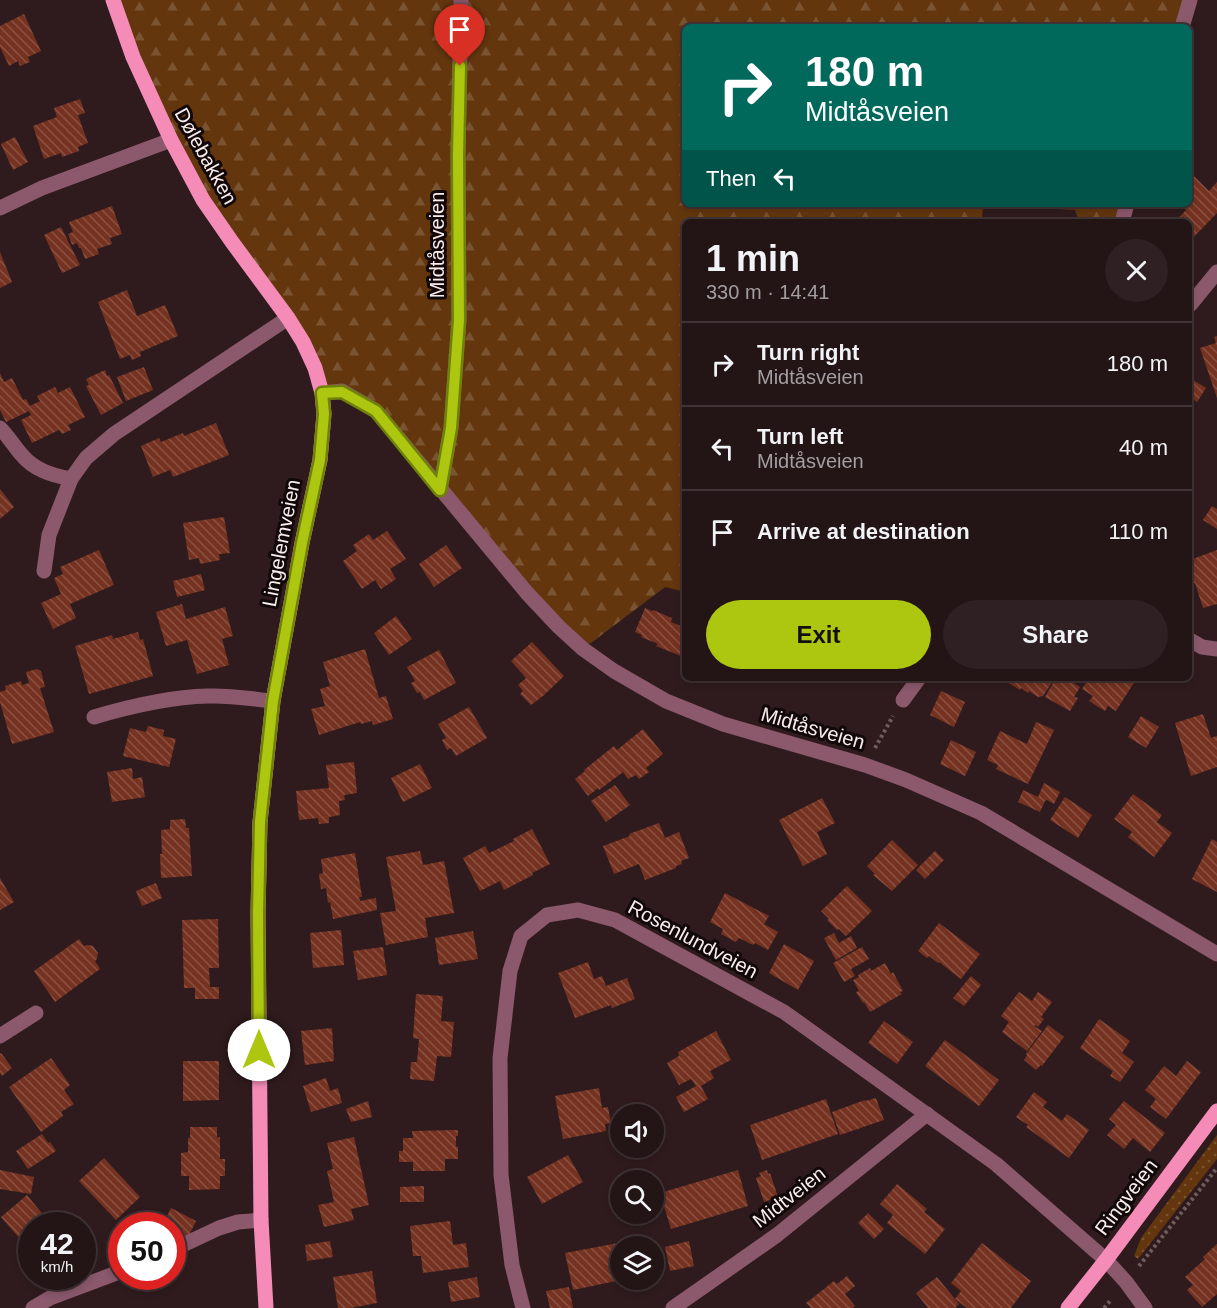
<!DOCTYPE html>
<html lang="en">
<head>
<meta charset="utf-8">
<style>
  body { margin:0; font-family:Arial,sans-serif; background:#2f2123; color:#f1f3f6; height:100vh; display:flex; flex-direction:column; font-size:22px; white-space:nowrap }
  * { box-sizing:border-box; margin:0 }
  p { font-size:20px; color:#a39ea1 }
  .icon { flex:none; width:33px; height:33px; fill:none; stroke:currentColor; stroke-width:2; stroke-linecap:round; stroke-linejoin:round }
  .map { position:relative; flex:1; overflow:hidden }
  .side { position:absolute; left:682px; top:219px; width:510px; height:462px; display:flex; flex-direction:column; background:#231416; border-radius:9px; box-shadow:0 3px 9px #0003,0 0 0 2px #403335 }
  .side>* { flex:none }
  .top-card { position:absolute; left:682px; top:24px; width:510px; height:183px; border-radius:9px; box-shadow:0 3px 9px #0003,0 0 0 2px #403335; background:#00695c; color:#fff; overflow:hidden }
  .buttons { position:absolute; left:610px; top:1104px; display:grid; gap:12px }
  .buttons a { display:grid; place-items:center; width:54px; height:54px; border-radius:50%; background:#231416; box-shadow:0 3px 9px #0003,0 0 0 2px #403335; font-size:30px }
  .speed { position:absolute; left:18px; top:1212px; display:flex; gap:12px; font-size:30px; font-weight:700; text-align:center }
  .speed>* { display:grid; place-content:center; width:78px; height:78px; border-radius:50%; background:#231416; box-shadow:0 3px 9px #0003,0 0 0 2px #403335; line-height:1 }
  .speed small { font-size:15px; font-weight:400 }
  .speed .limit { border:9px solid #d22; background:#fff; color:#111 }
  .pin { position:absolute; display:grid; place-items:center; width:51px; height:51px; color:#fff; margin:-62px -26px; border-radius:50% 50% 50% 0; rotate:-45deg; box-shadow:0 0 6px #0007 }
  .pin .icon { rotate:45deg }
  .me { position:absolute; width:66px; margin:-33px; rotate:0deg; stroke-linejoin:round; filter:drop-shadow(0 0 4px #0008) }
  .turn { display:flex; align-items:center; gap:21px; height:126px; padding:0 24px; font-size:27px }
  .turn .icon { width:78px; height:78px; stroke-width:2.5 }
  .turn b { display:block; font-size:42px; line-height:51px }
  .then { display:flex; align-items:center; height:57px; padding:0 24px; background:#0003; gap:12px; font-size:22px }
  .round { display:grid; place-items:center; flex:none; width:63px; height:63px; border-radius:32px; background:#2f2123 }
  .summary { display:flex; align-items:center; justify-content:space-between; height:102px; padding:0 24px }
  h1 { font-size:36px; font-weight:800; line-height:45px }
  .primary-button { display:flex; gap:12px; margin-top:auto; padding:12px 24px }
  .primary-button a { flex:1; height:69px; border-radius:36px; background:#adc60f; color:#111; font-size:24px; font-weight:800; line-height:69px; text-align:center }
  .primary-button a+a { background:#2f2123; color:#f1f3f6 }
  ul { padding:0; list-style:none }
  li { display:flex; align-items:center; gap:18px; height:84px; padding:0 24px; border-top:2px solid #403335 }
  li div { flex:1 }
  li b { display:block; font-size:22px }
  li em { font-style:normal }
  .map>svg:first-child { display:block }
</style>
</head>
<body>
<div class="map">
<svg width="1217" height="1308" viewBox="0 0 1217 1308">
  <defs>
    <pattern id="grass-dots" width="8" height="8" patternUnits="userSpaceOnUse" patternTransform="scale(1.5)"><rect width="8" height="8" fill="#63360e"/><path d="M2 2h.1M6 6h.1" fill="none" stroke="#7a5331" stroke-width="1.8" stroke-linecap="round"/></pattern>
    <pattern id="forest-firs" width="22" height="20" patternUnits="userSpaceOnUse" patternTransform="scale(1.5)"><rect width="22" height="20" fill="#63360e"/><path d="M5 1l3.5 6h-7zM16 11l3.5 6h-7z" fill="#7a5331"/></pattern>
    <pattern id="building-back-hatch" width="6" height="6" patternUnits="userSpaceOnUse" patternTransform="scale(1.5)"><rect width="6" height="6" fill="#753220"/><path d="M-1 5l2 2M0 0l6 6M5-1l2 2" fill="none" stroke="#8a5041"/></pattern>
  </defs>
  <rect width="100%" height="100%" fill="#2f1b1d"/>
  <path fill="url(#grass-dots)" d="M1217,1135V1159L1138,1259L1134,1256L1141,1238Z"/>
  <path fill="url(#forest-firs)" d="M113,0H1192L1184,27H686V204H1131L1126,222H1079L1075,210L983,205L982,222H686L685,592L665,587L583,649L376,411L322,393L288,318L203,200Z"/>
  <g fill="url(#building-back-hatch)">
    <path d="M24,14L41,51L28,57L30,62L20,66L18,61L9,66L0,47V26Z"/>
    <path d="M80,99L85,113L78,115L88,143L78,147L79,151L62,157L61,153L44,159L33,126L57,117L54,108Z"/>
    <path d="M15,137L28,162L13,170L1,144Z"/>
    <path d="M1190,172L1209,191L1217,182V213L1190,241V222H1175L1186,210L1180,204H1190Z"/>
    <path d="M112,206L122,234L110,238L112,244L97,249L99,254L85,259L81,248H79L77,243L72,245L68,234L73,232L69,222Z"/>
    <path d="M61,227L80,265L62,273L44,235Z"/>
    <path d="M0,252L12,282L0,288Z"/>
    <path d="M127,290L137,316L165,305L178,336L140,352L141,356L132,360L130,355L120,359L98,302Z"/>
    <path d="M1217,336V398L1200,348L1216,343L1214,337Z"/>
    <path d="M144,367L153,390L126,401L117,377Z"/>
    <path d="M105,370L107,376L109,375L123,403L101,415L86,386L89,385L86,379Z"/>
    <path d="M0,373L4,382L12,378L23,400L26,399L30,406L40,401L37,396L55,387L58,393L70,387L85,417L68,425L71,430L62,434L59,430L32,443L21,420L31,415L29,411L6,422L0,410Z"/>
    <path d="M1190,378L1206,388L1197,402L1190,397Z"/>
    <path d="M216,423L229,455L173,477L170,470L153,477L141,446L159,438L161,442L183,433L184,436Z"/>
    <path d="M0,489L14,507L0,519Z"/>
    <path d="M1212,506L1217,509V529L1203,520Z"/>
    <path d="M224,517L230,553L219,554L220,560L200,564L199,558L189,560L183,523Z"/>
    <path d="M387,531L406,559L390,569L396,579L381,589L375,580L362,589L343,561L357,551L353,545L369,534L373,540Z"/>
    <path d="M446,545L462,568L434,587L419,564Z"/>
    <path d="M99,550L114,585L70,604L76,618L53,629L41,603L61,594L54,578L63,574L60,567Z"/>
    <path d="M1217,550V604L1203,608L1195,583L1191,585L1190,582V560Z"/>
    <path d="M201,574L205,590L177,597L173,581Z"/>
    <path d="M182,604L186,619L225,607L233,636L222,639L229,665L197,674L187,640L166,646L156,612Z"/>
    <path d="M645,608L652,611L653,610L672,618L671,622L686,628V658L656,646L658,644L641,637L642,635L635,632Z"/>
    <path d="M396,616L412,639L389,655L374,633Z"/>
    <path d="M138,632L140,640L143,639L153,676L89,694L75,646L112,635L113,639Z"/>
    <path d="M532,642L564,676L543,696L531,705L520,694L523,691L518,685L526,678L511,661Z"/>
    <path d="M365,649L379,698L386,696L393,719L373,725L372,721L361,724L360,722L319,735L311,709L325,706L320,689L330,686L323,662Z"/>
    <path d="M439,650L456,683L424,700L420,692L417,693L411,683L415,681L407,667Z"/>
    <path d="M37,669L41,671L45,687L40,688L54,732L12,744L0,702V692L6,690L5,686L21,681L22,685L29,683L26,672Z"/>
    <path d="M1000,678H1055L1043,696L1038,697L1029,691L1028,693L1021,688L1020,690Z"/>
    <path d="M1056,678H1065L1080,687L1074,697L1078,698L1070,711L1045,697Z"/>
    <path d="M1089,678H1130L1135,681L1116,711L1108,706L1105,711L1089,701L1093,696L1082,689Z"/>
    <path d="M941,691L965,702L954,727L930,715Z"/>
    <path d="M469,707L487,738L456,756L451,748L447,750L442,740L446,738L438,724Z"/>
    <path d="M1203,714L1211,738L1217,736V767L1191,776L1175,723Z"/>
    <path d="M1141,716L1159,727L1146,748L1128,737Z"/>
    <path d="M1036,722L1054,730L1028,784L996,769L998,765L987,760L1000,731L1027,744Z"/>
    <path d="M148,726L164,730L163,736L176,739L169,767L123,756L130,728L146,732Z"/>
    <path d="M643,729L663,754L646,768L649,772L639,779L636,775L628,779L623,772L599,790L598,788L588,796L575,779L585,771L584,770L614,746L617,750Z"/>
    <path d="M951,740L976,752L965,776L940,764Z"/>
    <path d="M354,762L357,793L344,795L345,800L339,801L340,815L329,817V823L319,824L318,818L299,820L296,791L329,788L326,765Z"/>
    <path d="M420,764L432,788L403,802L391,778Z"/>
    <path d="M132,768L133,779L142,777L145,797L112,802L107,772Z"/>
    <path d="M1044,783L1060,792L1054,804L1047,800L1045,801L1040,812L1018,802L1023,790L1038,797Z"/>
    <path d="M615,785L630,805L606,822L591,801Z"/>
    <path d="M1133,794L1162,815L1157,822L1172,833L1154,857L1128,837L1132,832L1114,819Z"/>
    <path d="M1065,797L1092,815L1078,838L1050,820Z"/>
    <path d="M822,798L835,823L817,832L827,854L803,866L779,820Z"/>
    <path d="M185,819L186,828H189L192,876L161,878L160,854H162L161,830L170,829V820Z"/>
    <path d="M659,823L665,838L679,832L689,858L681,861L682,864L676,866V868L645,880L639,864L614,874L603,846L630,836L629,834Z"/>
    <path d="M532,829L550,864L532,873L533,875L504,890L500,881L480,891L463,858L485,846L489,853L514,841L513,839Z"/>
    <path d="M1212,839L1217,842V892L1192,879Z"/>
    <path d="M892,840L918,865L892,891L873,875L875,874L867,866Z"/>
    <path d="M420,851L423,865L444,861L454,913L425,918L428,937L386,945L380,913L396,911L386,857Z"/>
    <path d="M935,851L944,860L925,879L916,870Z"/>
    <path d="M355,853L362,897H359L360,901L376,898L377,910L333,919L330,902L328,903L326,888L321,889L319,874L323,873L321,859Z"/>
    <path d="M0,878L14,902L0,910Z"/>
    <path d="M156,883L162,898L142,906L136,891Z"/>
    <path d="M847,886L872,911L846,936L839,929L837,930L827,920L829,919L821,911Z"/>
    <path d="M725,893L769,916L764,924L778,932L768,950L755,943L753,945L739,938L736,942L721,934L723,929L710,922Z"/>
    <path d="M218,919L219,968H209L210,987H219V999H195V988H184L182,920Z"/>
    <path d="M939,923L980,954L961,979L939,962L938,963L929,956L927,958L918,951Z"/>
    <path d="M341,930L344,965L313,968L310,933Z"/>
    <path d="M473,931L478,959L439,965L435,938Z"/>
    <path d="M834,933L839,943L851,936L857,948L836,960L824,938Z"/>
    <path d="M79,939L84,946L87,945L93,946L98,953L97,959L95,961L100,969L55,1002L34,971Z"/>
    <path d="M784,944L814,961L798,990L769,973Z"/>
    <path d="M383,947L387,975L358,980L353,951Z"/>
    <path d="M862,947L869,959L851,969L855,976L844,982L833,963Z"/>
    <path d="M588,962L594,979L602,976L606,986L627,978L635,999L612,1008L611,1005L575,1018L558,973Z"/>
    <path d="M885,963L891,974L893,972L903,991L900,992L902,994L870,1012L864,1002L863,1003L856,992L859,991L853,980L859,977L858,975L870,968L871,971Z"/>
    <path d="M971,976L981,985L964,1006L953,998Z"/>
    <path d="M1019,992L1032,1001L1038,992L1052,1002L1041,1017L1044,1019L1038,1027L1035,1025L1034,1026L1042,1031L1027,1051L1002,1032L1009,1022L1001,1016Z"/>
    <path d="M416,994L443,996L441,1021L454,1022L451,1057L437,1056L434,1081L410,1079L411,1062H417L419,1039L413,1038Z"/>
    <path d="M1099,1019L1130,1041L1122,1053L1134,1062L1120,1082L1110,1076L1113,1071L1080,1048Z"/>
    <path d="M884,1021L913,1042L897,1064L868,1043Z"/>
    <path d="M1048,1025L1064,1037L1042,1066L1041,1065L1036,1070L1024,1060L1027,1055L1026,1054Z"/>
    <path d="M332,1028L334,1061L305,1065L301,1031Z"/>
    <path d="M716,1031L731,1060L710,1071L714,1078L701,1086L708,1099L684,1112L676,1097L696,1086L691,1079L679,1085L667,1063L679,1056L678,1052Z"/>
    <path d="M945,1040L999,1080L979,1106L925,1066Z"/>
    <path d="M1,1053L12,1068L2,1076L0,1073V1054Z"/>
    <path d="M51,1058L70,1085L64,1090L74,1104L61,1112L63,1116L41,1132L9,1087Z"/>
    <path d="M183,1061H219V1100L183,1101Z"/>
    <path d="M1187,1061L1201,1072L1166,1119L1150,1107L1156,1099L1145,1090L1164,1066L1176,1076Z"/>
    <path d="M326,1078L330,1091L338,1088L342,1103L311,1112L303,1086Z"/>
    <path d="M599,1088L602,1108L608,1107L611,1123L605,1124L606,1131L563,1139L555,1096Z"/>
    <path d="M1034,1092L1047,1102L1043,1107L1062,1121L1067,1114L1089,1130L1069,1158L1026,1127L1028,1125L1016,1117Z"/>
    <path d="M876,1098L884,1120L840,1135L832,1112L865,1100V1101Z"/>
    <path d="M826,1099L838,1134L762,1160L750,1125Z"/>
    <path d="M368,1101L372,1117L351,1122L346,1109Z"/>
    <path d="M1124,1101L1165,1133L1150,1152L1133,1138L1124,1149L1107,1135L1116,1125L1109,1119Z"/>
    <path d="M190,1127H217V1138L220,1137V1159H225V1176H220V1189L189,1190V1176H181V1153L188,1152V1138H190Z"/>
    <path d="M458,1130V1136H456V1147L458,1146V1159H445V1171H413V1162H399V1151H403V1138H413L412,1131Z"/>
    <path d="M42,1134L48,1143L50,1142L56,1151L28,1169L16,1151Z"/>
    <path d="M354,1137L369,1205L351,1209L354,1220L324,1227L318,1205L334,1202L327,1171L333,1169L327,1143Z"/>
    <path d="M568,1155L583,1182L542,1204L527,1177Z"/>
    <path d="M104,1158L140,1197L116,1220L79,1181Z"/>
    <path d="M0,1170L34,1177L31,1194L0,1189Z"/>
    <path d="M738,1170L748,1206L671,1229L660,1193Z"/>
    <path d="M767,1170L768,1174L770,1173L778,1197L764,1202L756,1178L761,1176L759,1173Z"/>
    <path d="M897,1184L927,1209L924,1212L945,1229L925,1254L887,1223L893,1215L880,1204Z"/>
    <path d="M424,1186V1202H400V1187Z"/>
    <path d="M27,1195L52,1226H32V1253L1,1217Z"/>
    <path d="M171,1208L196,1221L188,1237L172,1229V1226L163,1224Z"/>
    <path d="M868,1213L884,1229L874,1239L858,1223Z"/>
    <path d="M450,1221L453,1245L466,1243L469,1267L423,1273L421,1256H413L410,1226Z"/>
    <path d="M645,1238L646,1246H621V1280L573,1290L565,1253Z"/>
    <path d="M330,1241L333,1257L307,1261L305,1245Z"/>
    <path d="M689,1241L694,1266L670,1271L665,1247Z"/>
    <path d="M982,1243L1031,1281L1011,1308H967L955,1299L961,1291L951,1283Z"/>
    <path d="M1217,1244V1294L1202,1307L1187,1290L1193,1285L1185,1277L1205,1259L1203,1257Z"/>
    <path d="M372,1271L377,1303L350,1308H338L333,1277Z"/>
    <path d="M847,1276L855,1286L845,1294L855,1306L853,1308H811L806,1303L834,1281L837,1284Z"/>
    <path d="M477,1277L480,1297L451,1302L448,1282Z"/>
    <path d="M937,1277L959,1304L955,1308H928L916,1293Z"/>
    <path d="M569,1287L573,1308H550L546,1291Z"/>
  </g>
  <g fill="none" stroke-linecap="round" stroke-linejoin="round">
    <g stroke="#6f5d5e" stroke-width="4" stroke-dasharray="3 3" stroke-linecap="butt">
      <path d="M875,748L893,716"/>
      <path d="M1139,1266L1217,1168"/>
      <path d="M1104,1308L1111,1300"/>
    </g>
    <g stroke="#8b586c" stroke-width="15">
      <path d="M1182,27L1190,0"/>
      <path d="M0,208L42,188L171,140"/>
      <path d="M1122,222L1127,204"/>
      <path d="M1190,305L1217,272"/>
      <path d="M322,393L342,391L376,411L527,593L559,627L583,649L614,671L666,701L723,724L865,765L906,780L981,813L1217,954"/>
      <path d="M0,428C8,436 14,446 21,454C34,470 51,475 71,479"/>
      <path d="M440,490L451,428L459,319L458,155L461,0"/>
      <path d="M44,571L49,535L71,479L86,458L114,434L288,318"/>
      <path d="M1190,640L1202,647L1217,649"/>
      <path d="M903,700L919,678"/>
      <path d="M94,717C131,706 169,697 208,696C229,695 252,699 273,701"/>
      <path d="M0,1036L36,1013"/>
      <path d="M172,1250L219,1228L238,1222L261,1220"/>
      <path d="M33,1308L50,1298L122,1271"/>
      <path d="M523,1308L512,1265L501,1175L500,1058L510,971L521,936L547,915L578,910L615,920L784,1012L996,1164L1106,1260L1126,1282L1145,1308"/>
      <path d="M673,1308L777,1235L927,1114"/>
    </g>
    <g stroke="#f58cb7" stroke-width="15">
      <path d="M113,0L133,57L171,140L203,200L232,242L288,318L303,342L315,368L322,393L324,414L320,460L302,543L273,701L260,822L258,913L261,1220L266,1308"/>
      <path d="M1068,1308L1106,1260L1217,1111"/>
    </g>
  </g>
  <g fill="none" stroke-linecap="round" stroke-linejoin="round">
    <g stroke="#70810a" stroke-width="15">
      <path id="route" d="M259,1050L258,913L260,822L273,701L302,543L320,460L324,414L322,393L342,392L376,411L440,490L451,428L459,320L458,155L460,66"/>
    </g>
    <use href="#route" stroke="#adc60f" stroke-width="10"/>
  </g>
  <g text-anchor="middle" stroke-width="6" stroke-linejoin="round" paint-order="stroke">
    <g font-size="20" fill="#fceded" stroke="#110909">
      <text transform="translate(206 156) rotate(61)" y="7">Dølebakken</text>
      <text transform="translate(437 245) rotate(-90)" y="7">Midtåsveien</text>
      <text transform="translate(281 543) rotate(-79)" y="7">Lingelemveien</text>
      <text transform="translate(813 728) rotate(16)" y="7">Midtåsveien</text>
      <text transform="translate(693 939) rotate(28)" y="7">Rosenlundveien</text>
      <text transform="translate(789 1197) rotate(-38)" y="7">Midtveien</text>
      <text transform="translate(1126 1197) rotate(-53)" y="7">Ringveien</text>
    </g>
  </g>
</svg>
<div class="buttons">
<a><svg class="icon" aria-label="sound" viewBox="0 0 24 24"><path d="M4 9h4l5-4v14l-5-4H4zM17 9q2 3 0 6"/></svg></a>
<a><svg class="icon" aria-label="search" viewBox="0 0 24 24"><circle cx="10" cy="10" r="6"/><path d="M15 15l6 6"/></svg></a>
<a><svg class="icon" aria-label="layers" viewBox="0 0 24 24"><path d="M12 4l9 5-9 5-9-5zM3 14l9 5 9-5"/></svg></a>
</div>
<div class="speed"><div>42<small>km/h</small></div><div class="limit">50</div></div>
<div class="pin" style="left:460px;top:66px;background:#d93025"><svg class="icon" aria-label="arrive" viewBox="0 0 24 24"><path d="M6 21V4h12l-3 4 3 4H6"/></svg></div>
<svg class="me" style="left:259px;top:1050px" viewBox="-20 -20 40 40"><circle r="19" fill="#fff"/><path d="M0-13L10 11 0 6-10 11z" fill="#adc60f"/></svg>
<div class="top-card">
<div class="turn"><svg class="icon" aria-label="right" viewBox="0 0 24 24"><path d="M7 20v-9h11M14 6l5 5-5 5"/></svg><div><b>180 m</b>Midtåsveien</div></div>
<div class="then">Then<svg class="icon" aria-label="left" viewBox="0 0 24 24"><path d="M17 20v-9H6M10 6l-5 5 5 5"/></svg></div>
</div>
<section class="side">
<div class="summary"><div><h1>1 min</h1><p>330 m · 14:41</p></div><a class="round"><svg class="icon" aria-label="close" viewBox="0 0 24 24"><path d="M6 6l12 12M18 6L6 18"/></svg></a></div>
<ul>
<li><svg class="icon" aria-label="right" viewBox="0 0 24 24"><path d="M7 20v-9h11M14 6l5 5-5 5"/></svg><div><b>Turn right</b><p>Midtåsveien</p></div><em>180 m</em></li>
<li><svg class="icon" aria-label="left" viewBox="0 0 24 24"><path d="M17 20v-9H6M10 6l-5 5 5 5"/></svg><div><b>Turn left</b><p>Midtåsveien</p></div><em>40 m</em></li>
<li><svg class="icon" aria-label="arrive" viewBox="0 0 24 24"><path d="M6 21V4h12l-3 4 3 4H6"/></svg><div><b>Arrive at destination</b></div><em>110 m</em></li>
</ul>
<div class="primary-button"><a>Exit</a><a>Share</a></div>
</section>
</div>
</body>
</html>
